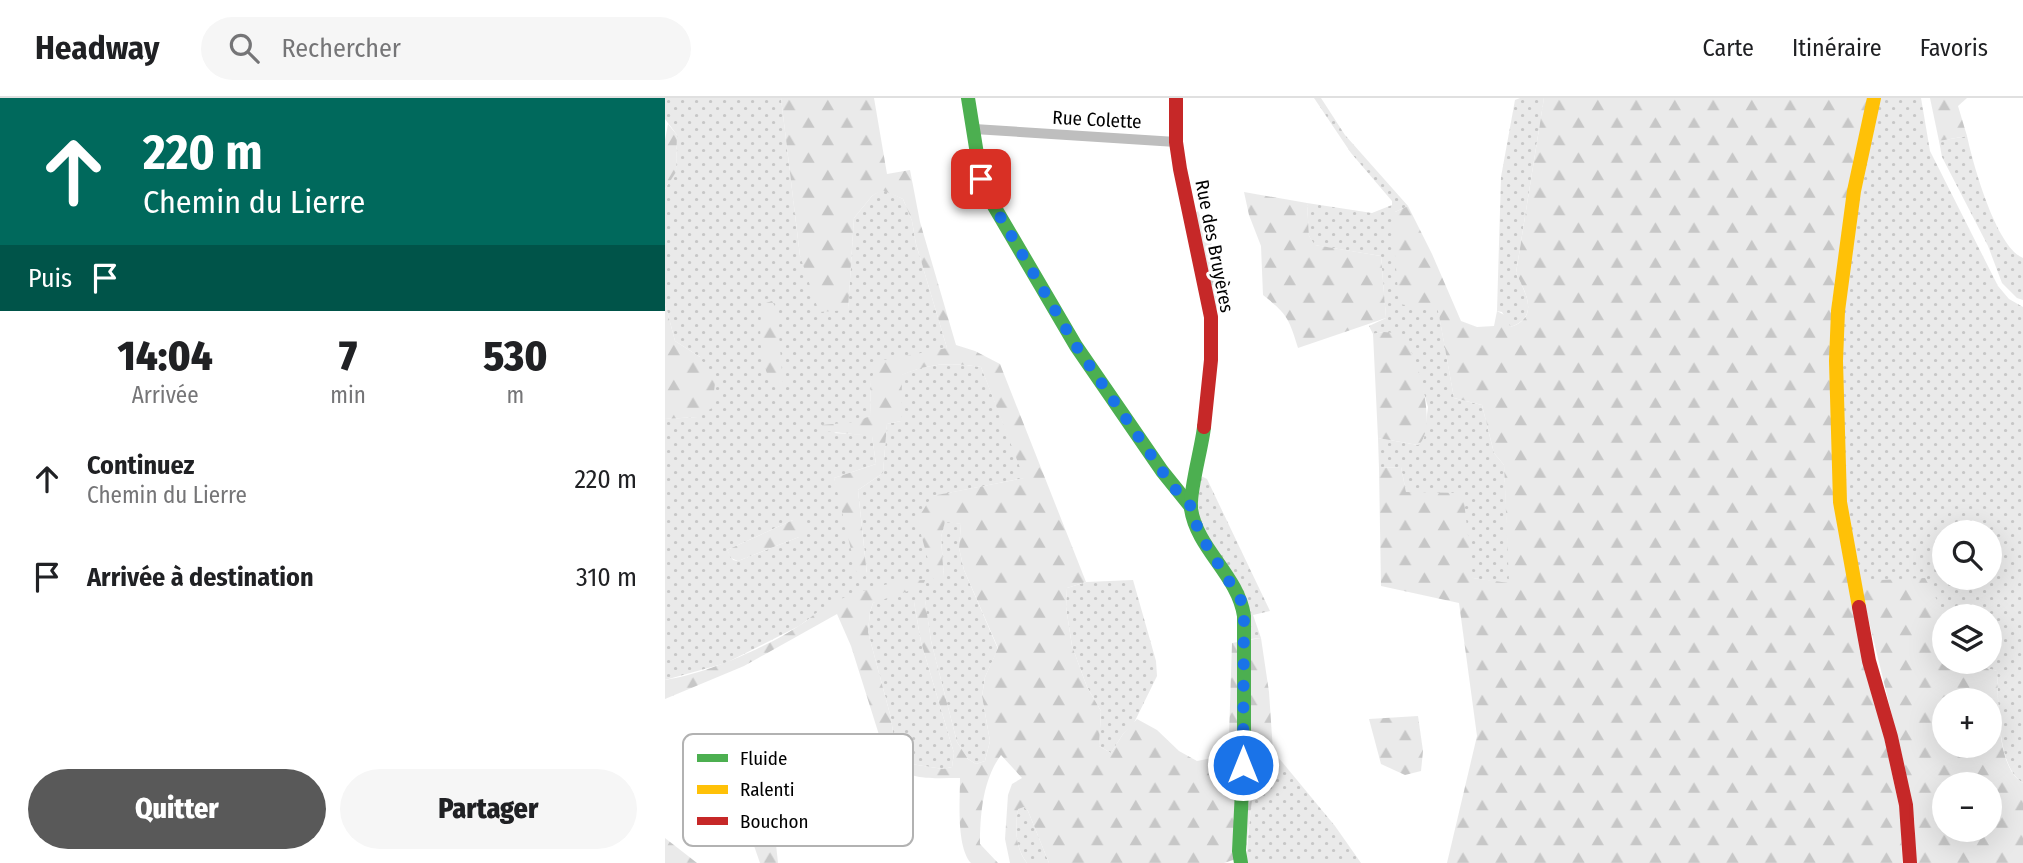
<!DOCTYPE html>
<html lang="fr">
<head>
<meta charset="utf-8">
<style>
  body { margin:0; font-family:"Fira Sans Condensed",sans-serif; background:#f6f6f6; color:#202124; height:100vh; display:flex; flex-direction:column; font-size:26px; white-space:nowrap }
  * { box-sizing:border-box; margin:0 }
  p { font-size:23px; color:#757577 }
  .icon { flex:none; width:38px; height:38px; fill:none; stroke:currentColor; stroke-width:2; stroke-linecap:round; stroke-linejoin:round }
  .map { position:relative; flex:1; overflow:hidden }
  .details { display:flex; flex-direction:column; background:#fff; width:665px }
  .details>* { flex:none }
  .top-card { background:#00695c; color:#fff; overflow:hidden }
  .fabs { position:absolute; left:1267px; top:422px; display:grid; gap:14px }
  .fabs a { display:grid; place-items:center; width:70px; height:70px; border-radius:50%; background:#fff; box-shadow:0 7px 28px #0002; font-size:35px }
  .pin { position:absolute; display:grid; place-items:center; width:60px; height:60px; color:#fff; margin:-30px; border-radius:14px; box-shadow:0 4px 10px #0006 }
  .me { position:absolute; width:77px; margin:-38px; rotate:0deg; stroke-linejoin:round; filter:drop-shadow(0 0 5px #0008) }
  .turn { display:flex; align-items:center; gap:24px; height:147px; padding:0 28px; font-size:32px }
  .turn .icon { width:91px; height:91px; stroke-width:2.5 }
  .turn b { display:block; font-size:49px; line-height:60px }
  .then { display:flex; align-items:center; height:66px; padding:0 28px; background:#0003; gap:14px; font-size:26px }
  .eta { display:flex; justify-content:space-evenly; align-items:center; height:119px; text-align:center }
  .eta b { font-size:42px; font-weight:800; line-height:49px }
  .button { display:flex; gap:14px; margin-top:auto; padding:14px 28px }
  .button a { flex:1; height:80px; border-radius:42px; background:#595959; color:#fff; font-size:28px; font-weight:800; line-height:80px; text-align:center }
  .button a+a { background:#f6f6f6; color:#202124 }
  ul { padding:0; list-style:none }
  li { display:flex; align-items:center; gap:21px; height:98px; padding:0 28px }
  li div { flex:1 }
  li b { display:block; font-size:26px }
  li em { font-style:normal }
  header { display:flex; align-items:center; gap:42px; box-sizing:border-box; height:98px; padding:0 35px; background:#fff; border-bottom:2px solid #e0e0e0 }
  header strong { font-size:33px }
  nav { display:flex; gap:38px; margin-inline-start:auto; font-size:24px }
  .search { width:490px; height:63px; background:#f6f6f6; display:flex; align-items:center; gap:18px; box-sizing:border-box; padding:0 24px; border-radius:38px; color:#757577; font-size:26px }
  main { display:flex; flex:1; min-height:0 }
  .map>svg:first-child { display:block }
</style>
</head>
<body>
<header>
<strong>Headway</strong>
<div class="search"><svg class="icon" aria-label="search" viewBox="0 0 24 24"><circle cx="10" cy="10" r="6"/><path d="M15 15l6 6"/></svg>Rechercher</div>
<nav><a>Carte</a><a>Itinéraire</a><a>Favoris</a></nav>
</header>
<main>
<section class="details">
<div class="top-card">
<div class="turn"><svg class="icon" aria-label="ahead" viewBox="0 0 24 24"><path d="M12 20V5M6 11l6-6 6 6"/></svg><div><b>220 m</b>Chemin du Lierre</div></div>
<div class="then">Puis<svg class="icon" aria-label="arrive" viewBox="0 0 24 24"><path d="M6 21V4h12l-3 4 3 4H6"/></svg></div>
</div>
<div class="eta">
<div><b>14:04</b><p>Arrivée</p></div>
<div><b>7</b><p>min</p></div>
<div><b>530</b><p>m</p></div>
</div>
<ul>
<li><svg class="icon" aria-label="ahead" viewBox="0 0 24 24"><path d="M12 20V5M6 11l6-6 6 6"/></svg><div><b>Continuez</b><p>Chemin du Lierre</p></div><em>220 m</em></li>
<li><svg class="icon" aria-label="arrive" viewBox="0 0 24 24"><path d="M6 21V4h12l-3 4 3 4H6"/></svg><div><b>Arrivée à destination</b></div><em>310 m</em></li>
</ul>
<div class="button"><a>Quitter</a><a>Partager</a></div>
</section>
<div class="map">
<svg width="1358" height="765" viewBox="0 0 1358 765">
  <defs>
    <pattern id="grass-dots" width="8" height="8" patternUnits="userSpaceOnUse" patternTransform="scale(1.75)"><rect width="8" height="8" fill="#eaeaea"/><path d="M2 2h.1M6 6h.1" fill="none" stroke="#c7c7c7" stroke-width="1.8" stroke-linecap="round"/></pattern>
    <pattern id="forest-firs" width="22" height="20" patternUnits="userSpaceOnUse" patternTransform="scale(1.75)"><rect width="22" height="20" fill="#eaeaea"/><path d="M5 1l3.5 6h-7zM16 11l3.5 6h-7z" fill="#c7c7c7"/></pattern>
  </defs>
  <rect width="100%" height="100%" fill="#fff"/>
  <g fill="url(#grass-dots)" fill-rule="evenodd">
    <path d="M0,0H116L135,158L183,211L189,120L207,98L217,91L238,101L247,123L251,146L282,250L206,282L205,318L169,335L207,337L211,366L169,380L202,476L193,392L218,375L222,326L236,323V277C263,265 288,264 316,269L360,380L268,398L279,481L276,439L280,423L296,426L294,450L299,472L333,551L320,579L317,598L325,643L320,663L311,666L303,661L292,644L266,543L260,502L249,504L256,544L289,655L287,669L278,671L246,666L237,659L229,641L226,620L203,534L205,514L208,505L215,501L160,509L134,528L61,565L0,582V321L32,319L35,259L10,243L0,205V91L11,73L12,37L0,21ZM128,422L134,439L73,463L68,462L62,452Z"/>
    <path d="M649,0H656L680,37L743,108L730,114L773,211L789,300L817,307L829,355L839,367L845,486L808,480L741,394L736,369L714,370L713,340L753,347L759,340L763,309L746,254L719,234L708,236L704,228L721,220L716,158L649,147L644,138L642,105L707,115L727,107V103L686,55Z"/>
    <path d="M855,0H879L851,175C861,196 875,219 845,229L837,214L832,213L836,79L850,2Z"/>
    <path d="M1213,0H1256L1265,53L1333,188L1344,201L1358,209V685C1331,669 1334,602 1332,573L1300,564H1325V518H1279V557H1276L1278,513L1194,483L1179,410L1177,216L1200,61ZM1279,434H1325V480H1279Z"/>
    <path d="M1302,38C1308,66 1331,149 1358,160V202L1352,200L1337,185L1323,148L1277,59L1274,43Z"/>
    <path d="M536,378L542,381L605,513L588,517L596,540L586,541L583,514L536,430L532,412Z"/>
    <path d="M468,482L491,563L492,578L468,627L458,636L446,655L434,648L436,613L422,589L407,548L401,509L402,490L421,484Z"/>
    <path d="M608,653L670,728L696,765H581L590,661Z"/>
    <path d="M359,709L363,713L384,765H362C350,750 350,729 353,710Z"/>
  </g>
  <g fill="url(#forest-firs)" fill-rule="evenodd">
    <path d="M116,0H209L222,76L245,72L255,124L291,247L310,253L335,266L421,484L402,490L401,509L407,548L422,589L436,613L434,648L446,655L458,636L472,621L492,632L514,653L532,663L557,658L564,638L567,545L596,540L604,594L608,653L590,661L589,685L581,752L571,761L559,765H384L363,713L359,709L353,711C350,729 350,750 362,765H345L340,741L343,697L347,686L357,680L336,657C318,681 315,716 315,746L333,765H306C291,748 295,703 295,680C265,680 241,684 221,659L186,548L172,516L79,568L0,601V582C38,577 103,549 135,527C144,522 152,513 161,508C190,493 228,482 260,482L258,488L208,505L205,514L203,534L226,620L229,641L237,659L246,666L278,671L287,669L289,655L256,544L249,504L255,499L260,501L266,543L292,644L303,661L311,666L320,663L325,643L317,598L320,579L333,550L299,472L294,450L296,426L280,424L276,439L279,481L270,487L252,422L267,398L359,380L316,269C288,264 263,265 237,277L236,323L222,326L218,375L193,392L202,477L193,481L169,380L211,366L207,338L158,333L157,327L190,324L205,318L206,282L213,263L282,250L251,146L247,123L238,101L217,92L207,98L189,120L183,212L154,214L135,158Z"/>
    <path d="M879,0H1202L1167,205L1172,416L1236,718L1237,765H782L812,638L794,505L716,488L714,370L736,369L741,394L798,395L808,480L844,485L839,367L829,355L817,307L789,300L773,212L734,206L727,120L730,114L743,108L767,156L796,223L812,229L829,228L832,213L843,219L845,229C875,220 861,195 851,175Z"/>
    <path d="M1265,0H1302L1293,8L1302,38L1274,43Z"/>
    <path d="M3,26L12,37L11,74L0,91V42Z"/>
    <path d="M579,94L642,105L644,138L650,147L716,158L721,220L633,250C624,220 622,216 598,197L596,148L584,117Z"/>
    <path d="M533,113L555,167L557,209L550,211L527,117Z"/>
    <path d="M107,203L112,212L118,287L108,286C94,269 93,227 98,206Z"/>
    <path d="M0,205L10,243L35,259L50,285L47,310L32,319L0,321Z"/>
    <path d="M719,234L730,235C735,241 741,246 745,252C756,269 772,335 753,347L713,340L708,236Z"/>
    <path d="M137,420L142,423L143,431L134,439L73,463L66,460L62,452L128,422Z"/>
    <path d="M1260,480L1278,513L1276,556L1279,557V564H1300L1332,573C1334,602 1330,669 1358,685V765H1250V726L1239,666L1194,483ZM1279,602H1325V648H1279ZM1279,686H1325V732H1279Z"/>
    <path d="M753,618L758,653L756,673L740,677L716,666L704,621Z"/>
    <path d="M87,699L102,701L108,718L113,765H95L87,742L81,706Z"/>
    <path d="M0,740L32,765H0Z"/>
  </g>
  <g fill="none" stroke-linecap="round" stroke-linejoin="round">
    <path stroke="#bebebe" stroke-width="10" d="M309,31L511,44"/>
    <g stroke="#4caf50" stroke-width="14">
      <path d="M303,0L316,81L326,103L411,248L497,373L526,409"/>
      <path d="M539,329C537,349 524,394 526,411C532,451 573,477 579,518V651L574,753L576,765"/>
    </g>
    <path stroke="#ffc107" stroke-width="14" d="M1194,509L1175,404L1171,263L1173,213L1189,93L1209,0"/>
    <g stroke="#c62828" stroke-width="14">
      <path d="M511,0V44L515,71L546,219V262L539,329"/>
      <path d="M1194,509L1204,563L1226,639L1241,707L1245,765"/>
    </g>
  </g>
  <g fill="none" stroke-linecap="round" stroke-linejoin="round">
    <path stroke="#1a73e8" stroke-width="12" stroke-dasharray="0 21.6" d="M316,81L326,103L411,248L497,373L520,404L526,408L534,435L577,504L579,517L578,667"/>
  </g>
  <g text-anchor="middle" stroke-width="6" stroke-linejoin="round" paint-order="stroke">
    <g font-size="19" fill="#000" stroke="#fff">
      <text transform="translate(432 21) rotate(3)" y="7">Rue Colette</text>
      <text transform="translate(550 148) rotate(79)" y="7">Rue des Bruyères</text>
    </g>
  </g>
  <rect x="18" y="636" width="230" height="112" rx="10" fill="#fff" stroke="#b2b2b2" stroke-width="2"/>
  <rect x="32" y="656" width="31" height="8" fill="#4caf50"/>
  <rect x="32" y="687" width="31" height="9" fill="#ffc107"/>
  <rect x="32" y="719" width="31" height="8" fill="#c62828"/>
  <g font-size="19" fill="#000">
    <text x="75" y="667">Fluide</text>
    <text x="75" y="698">Ralenti</text>
    <text x="75" y="730">Bouchon</text>
  </g>
</svg>
<div class="fabs">
<a><svg class="icon" aria-label="search" viewBox="0 0 24 24"><circle cx="10" cy="10" r="6"/><path d="M15 15l6 6"/></svg></a>
<a><svg class="icon" aria-label="layers" viewBox="0 0 24 24"><path d="M12 4l9 5-9 5-9-5zM3 14l9 5 9-5"/></svg></a>
<a>+</a>
<a>−</a>
</div>
<div class="pin" style="left:316px;top:81px;background:#d93025"><svg class="icon" aria-label="arrive" viewBox="0 0 24 24"><path d="M6 21V4h12l-3 4 3 4H6"/></svg></div>
<svg class="me" style="left:578px;top:667px" viewBox="-20 -20 40 40"><circle r="17" fill="#1a73e8" stroke="#fff" stroke-width="3"/><path d="M0-11L8 9 0 5-8 9z" fill="#fff"/></svg>
</div>
</main>
</body>
</html>
